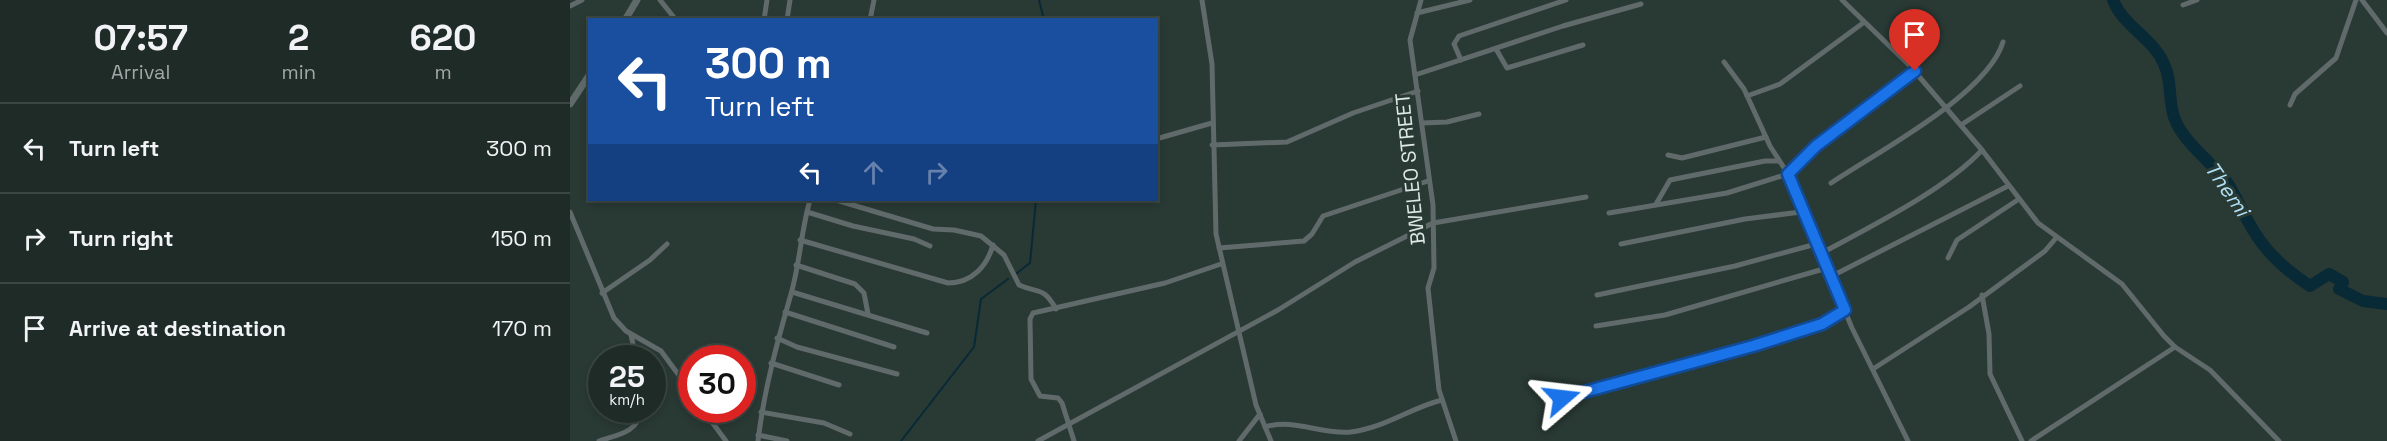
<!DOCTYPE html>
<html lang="en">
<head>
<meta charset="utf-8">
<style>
  body { margin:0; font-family:"Space Grotesk",sans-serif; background:#27332f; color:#f1f3f6; height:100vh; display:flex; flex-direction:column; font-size:22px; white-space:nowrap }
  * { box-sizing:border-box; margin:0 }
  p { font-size:20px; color:#a1a7a7 }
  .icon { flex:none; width:33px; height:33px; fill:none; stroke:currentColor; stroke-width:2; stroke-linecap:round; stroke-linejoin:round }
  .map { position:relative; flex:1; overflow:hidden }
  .side { display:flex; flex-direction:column; background:#1f2b27; width:570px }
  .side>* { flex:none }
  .top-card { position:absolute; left:18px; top:18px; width:570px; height:183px; border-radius:0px; box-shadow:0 3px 9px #0003,0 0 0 2px #3c4744; background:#1a4fa0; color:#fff; overflow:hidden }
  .speed { position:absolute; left:18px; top:345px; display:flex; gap:12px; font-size:30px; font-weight:700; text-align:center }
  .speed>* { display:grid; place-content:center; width:78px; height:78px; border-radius:50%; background:#1f2b27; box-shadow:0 3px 9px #0003,0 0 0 2px #3c4744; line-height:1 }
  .speed small { font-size:15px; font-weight:400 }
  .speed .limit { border:9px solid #d22; background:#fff; color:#111 }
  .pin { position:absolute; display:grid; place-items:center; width:51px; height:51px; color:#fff; margin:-62px -26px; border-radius:50% 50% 50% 0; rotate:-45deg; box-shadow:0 0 6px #0007 }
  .pin .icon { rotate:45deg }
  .me { position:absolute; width:66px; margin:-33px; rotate:73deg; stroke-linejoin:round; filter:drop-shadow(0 0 4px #0008) }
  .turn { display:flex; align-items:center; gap:21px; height:126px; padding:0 18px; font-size:27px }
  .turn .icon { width:78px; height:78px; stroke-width:2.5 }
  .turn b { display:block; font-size:42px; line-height:51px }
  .lanes { display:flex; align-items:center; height:57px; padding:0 18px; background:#0003; justify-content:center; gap:30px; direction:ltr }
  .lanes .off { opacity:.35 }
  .eta { display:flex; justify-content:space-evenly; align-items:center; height:102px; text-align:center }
  .eta b { font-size:36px; font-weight:700; line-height:42px }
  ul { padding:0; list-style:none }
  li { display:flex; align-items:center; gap:18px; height:90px; padding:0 18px; border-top:2px solid #3c4744 }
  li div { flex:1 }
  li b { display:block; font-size:22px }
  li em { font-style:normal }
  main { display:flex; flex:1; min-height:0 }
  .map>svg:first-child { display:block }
</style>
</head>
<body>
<main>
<section class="side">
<div class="eta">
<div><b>07:57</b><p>Arrival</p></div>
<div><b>2</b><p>min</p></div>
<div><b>620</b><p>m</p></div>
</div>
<ul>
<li><svg class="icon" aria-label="left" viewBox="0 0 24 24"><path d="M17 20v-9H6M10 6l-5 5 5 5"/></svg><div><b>Turn left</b></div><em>300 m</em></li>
<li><svg class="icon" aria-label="right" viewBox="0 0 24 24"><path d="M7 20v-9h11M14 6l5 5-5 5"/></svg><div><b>Turn right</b></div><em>150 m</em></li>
<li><svg class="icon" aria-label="arrive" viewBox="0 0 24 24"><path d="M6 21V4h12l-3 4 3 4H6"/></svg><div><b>Arrive at destination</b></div><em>170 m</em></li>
</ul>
</section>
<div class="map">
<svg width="1817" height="441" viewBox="0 0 1817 441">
  <rect width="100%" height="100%" fill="#293934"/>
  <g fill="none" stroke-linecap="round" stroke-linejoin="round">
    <g stroke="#082936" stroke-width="2">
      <path d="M469,0L474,20"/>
      <path d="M447,273L460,263L466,200"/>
      <path d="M331,441L404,347L411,299L438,279"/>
    </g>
    <path stroke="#082936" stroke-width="12" d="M1543,0C1553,26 1583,38 1594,64C1603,82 1597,103 1606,122C1616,144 1640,161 1656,181C1665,193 1670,208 1678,221C1693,250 1714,269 1740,286L1759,274L1773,282L1769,289L1793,301L1817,304"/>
    <g stroke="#616a6a" stroke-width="5">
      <path d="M90,0L106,20"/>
      <path d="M632,0L642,64L646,234L686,405L701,441"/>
      <path d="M851,0L840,40L863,205L864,268L858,288L869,390L886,441"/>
      <path d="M1272,0L1340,66L1412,150L1468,223L1552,284L1594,336L1605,347L1640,370L1709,441"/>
      <path d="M1792,0L1817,33"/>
      <path d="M1613,5L1627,0"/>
      <path d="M0,6L12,0"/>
      <path d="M847,13L900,0"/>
      <path d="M194,20L197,0"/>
      <path d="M217,20L220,0"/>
      <path d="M300,20L304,0"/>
      <path d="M926,49L937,68L1013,45"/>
      <path d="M891,60L884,44L889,36L996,0"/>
      <path d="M1154,62L1174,89L1200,146L1218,174L1282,328L1338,441"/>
      <path d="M845,75L993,26L1071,4"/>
      <path d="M1177,96L1210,84L1293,23"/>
      <path d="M1720,105L1725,94L1766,58L1786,0"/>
      <path d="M852,123L877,122L909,114"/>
      <path d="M1391,125L1450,86"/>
      <path d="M586,139L642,123"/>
      <path d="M642,145L717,142L783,113L848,91"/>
      <path d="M1098,155L1112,158L1196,137"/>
      <path d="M1261,183C1307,152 1417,95 1433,42"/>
      <path d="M266,200L363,229L384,230L411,236L434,255L449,285C469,294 473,286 486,309"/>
      <path d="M1086,204L1100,180L1195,161H1209"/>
      <path d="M0,212L44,318L56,331L91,351L122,393"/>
      <path d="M237,212L283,226L344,239L360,246"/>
      <path d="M1039,213L1157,193L1218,174L1246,146L1345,71"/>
      <path d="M230,240L378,283C402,283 417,266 423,245"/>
      <path d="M1051,244L1175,219L1231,212"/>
      <path d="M649,248L734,241L742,234L753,216L858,181"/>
      <path d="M1252,253C1300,227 1375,190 1412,150"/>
      <path d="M1378,258L1387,240L1449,199"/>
      <path d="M226,265L285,284L294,293L298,314"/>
      <path d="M1260,277L1438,186"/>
      <path d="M222,292L357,333"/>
      <path d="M32,293L80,260L97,244"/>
      <path d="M1027,295L1165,266L1246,244"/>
      <path d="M1412,295L1419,334L1420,374L1452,441"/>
      <path d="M215,312L324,347"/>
      <path d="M1026,326L1095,315L1257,268"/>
      <path d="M61,335L66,358"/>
      <path d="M207,338L227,347L327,374"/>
      <path d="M201,363L269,385"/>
      <path d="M1303,369L1399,307L1475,251L1486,238"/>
      <path d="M976,402C1031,386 1085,370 1140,356C1180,345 1242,335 1275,310"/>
      <path d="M133,410L156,441"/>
      <path d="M191,412L254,423L280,434"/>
      <path d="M695,427C724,418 751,435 781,432C814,428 840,408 872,400"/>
      <path d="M188,435L217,441"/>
      <path d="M29,441C47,435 70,432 70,410"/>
      <path d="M188,441C194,390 207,343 221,294C230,263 231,231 240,200"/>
      <path d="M468,441L708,310L785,262L863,223L1016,197"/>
      <path d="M504,441L492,403L488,398L470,396L461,379L460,319L463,313L595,283L651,264"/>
      <path d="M669,441L690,414"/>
      <path d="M1461,441L1605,347"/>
    </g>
    <g stroke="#616a6a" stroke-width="7">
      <path d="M55,20L67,0"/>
      <path d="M0,104L20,74"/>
    </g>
  </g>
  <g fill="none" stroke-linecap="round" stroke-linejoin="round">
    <g stroke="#114b97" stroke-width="15">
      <path id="route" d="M992,398L1183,346L1252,324L1275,310L1218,174L1246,146L1345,71"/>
    </g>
    <use href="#route" stroke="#1a73e8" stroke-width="10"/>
  </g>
  <g text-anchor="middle" stroke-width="6" stroke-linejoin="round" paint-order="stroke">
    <g font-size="20" fill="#dee8e4" stroke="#293934">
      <text transform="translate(840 169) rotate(-96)" y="7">BWELEO STREET</text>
    </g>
    <g font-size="21" font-style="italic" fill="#b0dff4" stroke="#293934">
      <text transform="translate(1657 189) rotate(55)" y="7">Themi</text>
    </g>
  </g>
</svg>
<div class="speed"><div>25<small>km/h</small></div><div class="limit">30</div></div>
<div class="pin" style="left:1345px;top:71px;background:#d93025"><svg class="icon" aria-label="arrive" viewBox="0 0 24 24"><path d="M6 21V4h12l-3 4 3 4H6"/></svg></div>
<svg class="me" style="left:992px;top:398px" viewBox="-20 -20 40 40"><path d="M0-17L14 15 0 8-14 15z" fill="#1a73e8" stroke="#fff" stroke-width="4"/></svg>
<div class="top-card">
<div class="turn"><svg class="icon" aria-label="left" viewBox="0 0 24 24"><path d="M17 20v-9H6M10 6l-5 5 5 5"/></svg><div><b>300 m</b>Turn left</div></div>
<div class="lanes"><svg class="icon" aria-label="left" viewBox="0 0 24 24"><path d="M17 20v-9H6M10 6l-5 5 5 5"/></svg><svg class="icon off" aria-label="ahead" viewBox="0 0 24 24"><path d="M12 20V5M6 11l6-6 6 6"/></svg><svg class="icon off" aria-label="right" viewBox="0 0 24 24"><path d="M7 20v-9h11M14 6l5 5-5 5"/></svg></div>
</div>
</div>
</main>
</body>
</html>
